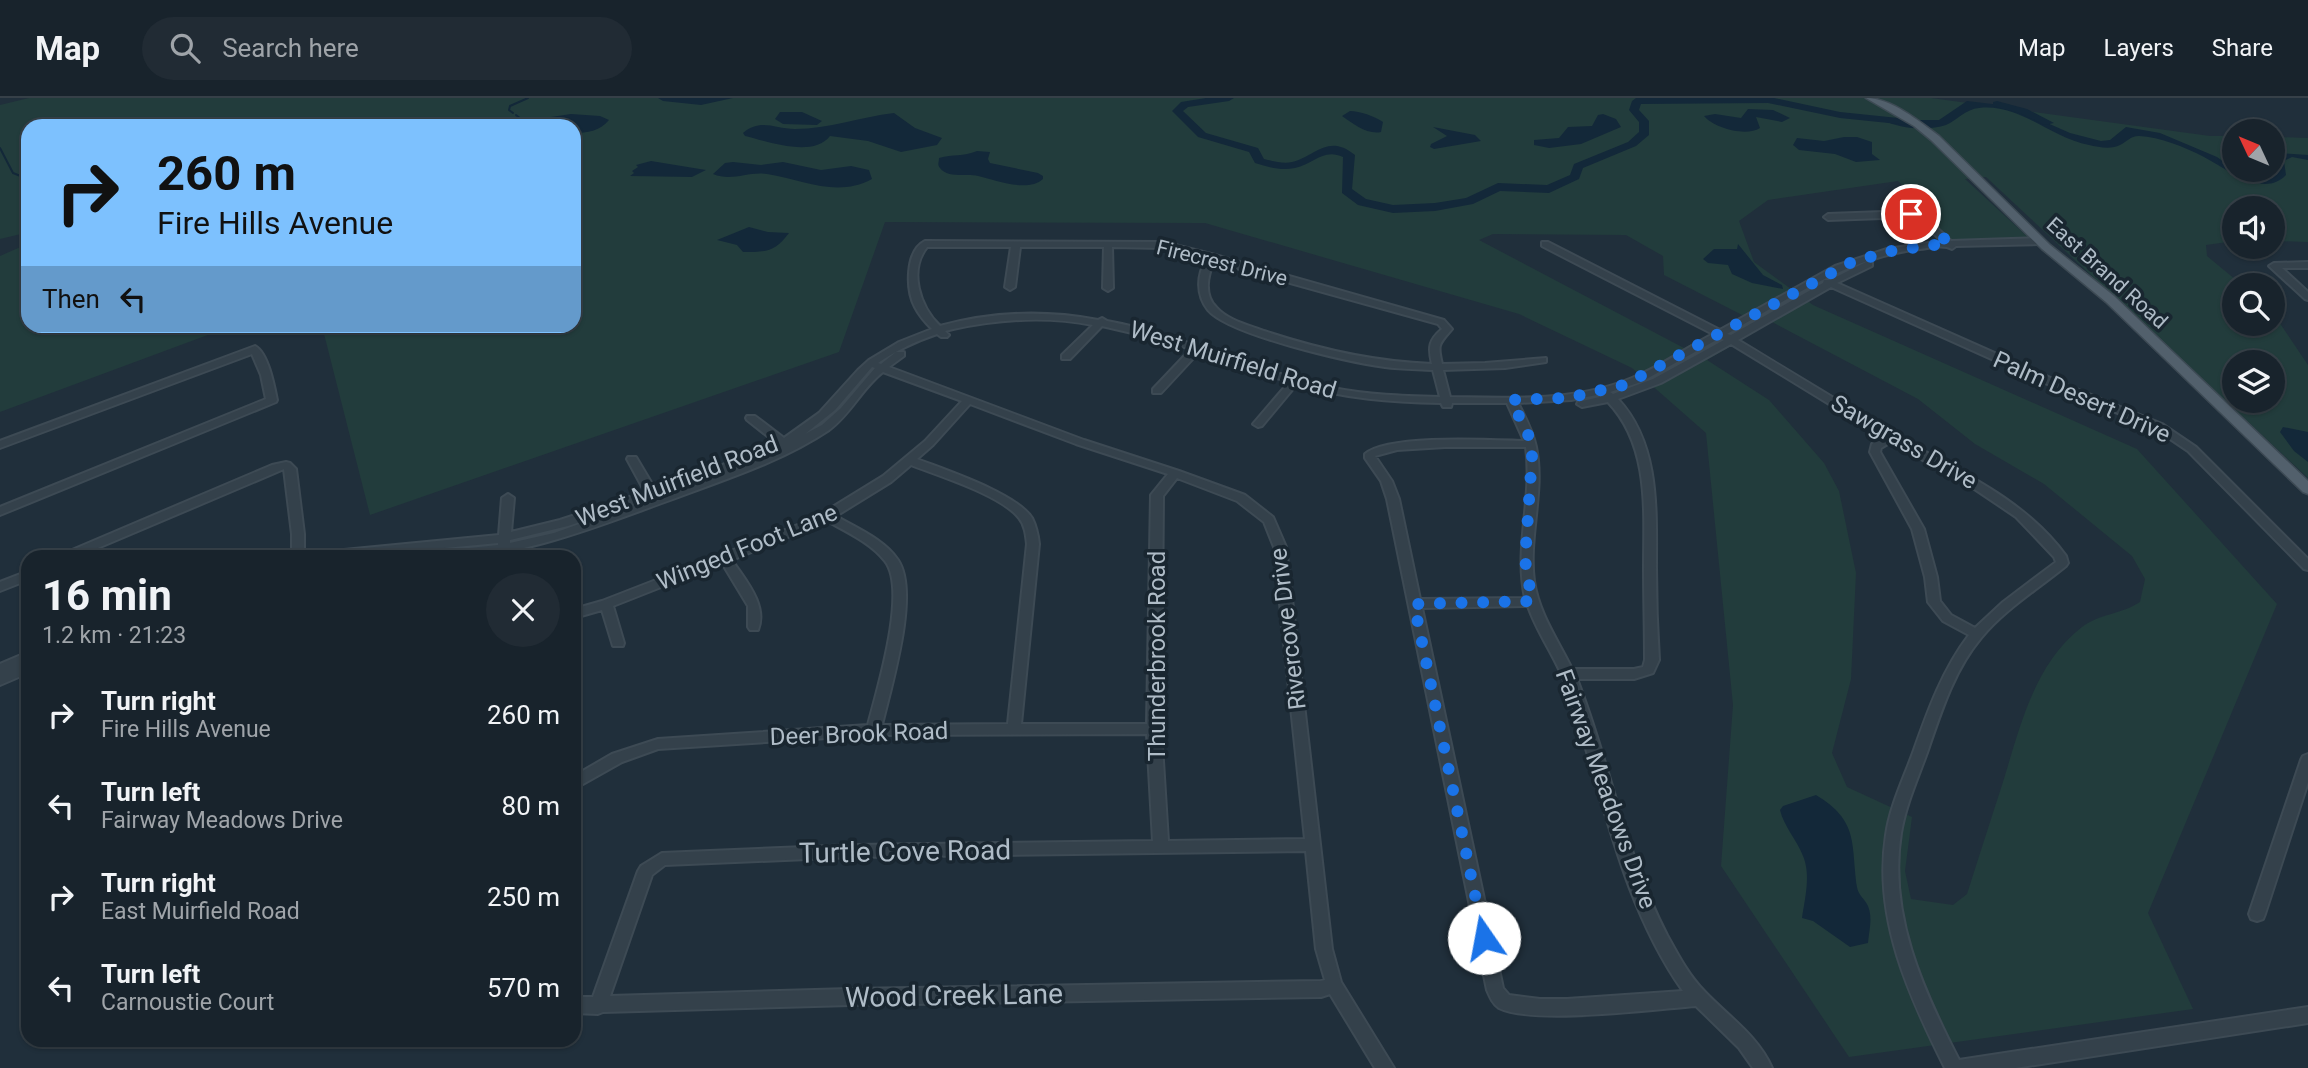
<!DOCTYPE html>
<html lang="en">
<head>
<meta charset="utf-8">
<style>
  body { margin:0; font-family:Roboto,sans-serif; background:#212b34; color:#f1f3f6; height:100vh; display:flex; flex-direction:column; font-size:26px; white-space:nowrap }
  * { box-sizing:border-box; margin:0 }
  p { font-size:23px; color:#9fa4a9 }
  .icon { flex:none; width:38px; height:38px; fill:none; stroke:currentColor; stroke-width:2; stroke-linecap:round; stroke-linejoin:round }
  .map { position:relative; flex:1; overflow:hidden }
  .side { position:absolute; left:21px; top:452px; width:560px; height:497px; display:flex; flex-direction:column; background:#18232c; border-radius:21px; box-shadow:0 2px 5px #0004,0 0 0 2px #364048 }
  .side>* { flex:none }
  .hud { position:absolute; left:21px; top:21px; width:560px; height:214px; border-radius:21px; box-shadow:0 2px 5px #0004,0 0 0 2px #364048; background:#7dc1fe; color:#111; overflow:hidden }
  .needle { width:46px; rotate:314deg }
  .fabs { position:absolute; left:2222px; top:21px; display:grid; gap:14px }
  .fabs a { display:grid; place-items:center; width:63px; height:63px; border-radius:50%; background:#18232c; box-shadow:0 2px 5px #0004,0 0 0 2px #364048; font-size:35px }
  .pin { position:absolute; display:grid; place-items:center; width:60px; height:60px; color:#fff; margin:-30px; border:4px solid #fff; border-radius:50%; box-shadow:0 2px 7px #0007 }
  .me { position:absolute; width:77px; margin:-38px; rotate:348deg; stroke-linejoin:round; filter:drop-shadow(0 0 5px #0008) }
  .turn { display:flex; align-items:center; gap:24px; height:147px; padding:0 21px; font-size:32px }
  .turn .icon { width:91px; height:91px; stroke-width:2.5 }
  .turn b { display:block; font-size:49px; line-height:60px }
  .then { display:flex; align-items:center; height:66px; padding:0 21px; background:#0003; gap:14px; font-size:26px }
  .round { display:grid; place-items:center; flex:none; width:74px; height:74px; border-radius:37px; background:#212b34 }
  .summary { display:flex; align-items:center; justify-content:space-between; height:119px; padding:0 21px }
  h1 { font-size:42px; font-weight:700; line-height:52px }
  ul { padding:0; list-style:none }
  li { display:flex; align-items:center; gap:21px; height:91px; padding:0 21px }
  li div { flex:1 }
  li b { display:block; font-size:26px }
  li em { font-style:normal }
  header { display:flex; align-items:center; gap:42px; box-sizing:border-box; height:98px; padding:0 35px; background:#18232c; border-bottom:2px solid #364048 }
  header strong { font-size:33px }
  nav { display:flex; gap:38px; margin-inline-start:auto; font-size:24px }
  .search { width:490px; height:63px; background:#212b34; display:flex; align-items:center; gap:18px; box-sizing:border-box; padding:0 24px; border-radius:38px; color:#9fa4a9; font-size:26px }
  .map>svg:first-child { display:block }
</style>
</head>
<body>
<header>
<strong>Map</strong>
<div class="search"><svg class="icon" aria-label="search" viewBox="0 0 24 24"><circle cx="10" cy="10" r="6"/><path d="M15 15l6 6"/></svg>Search here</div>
<nav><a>Map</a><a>Layers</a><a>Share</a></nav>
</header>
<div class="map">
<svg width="2308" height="970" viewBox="0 0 2308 970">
  <rect width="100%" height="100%" fill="#202f3b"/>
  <path fill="#223c3c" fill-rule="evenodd" d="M29,0H1931L2210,38H2235V72H2273V39L2308,40V144L2273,143V110H2235V143L2206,147L2207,158L2242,187H2235V226H2273V215L2308,267V380L1986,79L1965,81L2030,141L1950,142L1920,117L1919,113L1926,110L1898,83L1768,102L1739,123L1754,164L1813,207L2137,351L2277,506L2148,815L2193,911L1849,959L1721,768L1733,607L1706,335L1632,270L1519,216L1205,125L885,124L839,254L370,417L322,228H574V28H28V228H232L0,314V158L25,147L21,136L0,141V7ZM1493,136L1626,137L1663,158L1664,177L1744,218L1684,250L1479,142ZM1772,224L1918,301L1975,346L2044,386L2132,458L2145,481L2140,504C2122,516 2099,516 2082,529C2034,566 2020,629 2003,684C1991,721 1979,758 1967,796L1953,807L1911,801L1905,773L1912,719L1847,689L1832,655L1851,581L1856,475L1839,393L1824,365L1769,302L1707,262ZM2235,264H2273V303H2235Z"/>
  <g fill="#132839">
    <path d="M1967,3L2009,8L2070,35L2101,43L2110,42L2126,29L2160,35L2217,59L2235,72L2257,75L2273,72V56L2278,55L2308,57V62L2292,59L2284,63L2286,77C2264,101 2225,70 2204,59C2185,49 2160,39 2139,38C2130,38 2127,44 2120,47C2111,52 2098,49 2089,47C2050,40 2020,5 1979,10C1966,11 1957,22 1946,27C1929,33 1898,31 1884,22H1939Z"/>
    <path d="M1748,11L1773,12L1790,20L1782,24L1756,19L1760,30C1746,39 1714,30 1704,18L1715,16L1741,20Z"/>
    <path d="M1350,13C1360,13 1374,18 1383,24L1381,34C1368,37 1353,26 1342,18Z"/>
    <path d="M780,14H802L822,23L817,27L783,26L775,21Z"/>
    <path d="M894,15L915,30L942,40L937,47L901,54L868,43L830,38C813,60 769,44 745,38L743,35C761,20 774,31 795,31C829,31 860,19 894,15Z"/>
    <path d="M571,16L600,18L609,22C600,33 587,35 574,35V28H524L538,21Z"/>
    <path d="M1603,16L1616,21L1621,29L1581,46L1549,50L1534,47V42L1559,40L1568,29L1592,28L1598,17Z"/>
    <path d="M1433,29L1475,37L1481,43L1434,51L1430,49L1431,46L1447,38Z"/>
    <path d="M1844,39H1857L1872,44V56L1880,62L1856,64L1835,56L1799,52L1793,47L1797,40L1824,43Z"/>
    <path d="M977,53L990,54L988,61L990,65L1038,75L1043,78V81C1028,95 995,82 978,78C967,75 948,81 940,70C937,67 939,64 939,60C953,56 963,59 977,53Z"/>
    <path d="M651,63L706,72L692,79L630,78L634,75L632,73L638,69L636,67Z"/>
    <path d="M733,64L761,67L783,64L821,72L851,68L869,72L872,81C837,100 804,82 767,76C748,73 732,84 713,76L725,65Z"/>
    <path d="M749,129L768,134L789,135C775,154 766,154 743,154L737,147L717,142Z"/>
    <path d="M1738,146L1763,177L1782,187L1783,191L1752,185L1732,176L1728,167L1708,165L1703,161L1714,151H1737Z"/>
    <path d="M2283,329L2308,334V364L2294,353L2280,334Z"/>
    <path d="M1816,697C1859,723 1851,745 1857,789C1858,797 1865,801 1868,808C1873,820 1869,833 1868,845L1850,849L1813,823L1802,820C1805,800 1811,777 1803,758C1797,742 1784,729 1780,712L1783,708Z"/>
  </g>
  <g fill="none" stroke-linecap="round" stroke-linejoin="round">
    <g stroke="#132839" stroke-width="2">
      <path d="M513,15L509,12L510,8L528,0"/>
      <path d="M480,28L489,22L501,21L506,27L521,21L516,17"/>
      <path d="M0,50L13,75L28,81"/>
    </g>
    <g fill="#132839" fill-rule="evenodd">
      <path d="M658,0H733L701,7L663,3Z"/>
      <path d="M1206,0H1234L1229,3L1188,9L1183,13L1206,35L1258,50L1264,61C1273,63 1283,66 1292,64C1316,58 1328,35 1355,57L1352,91L1366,101L1393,107L1435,105L1466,100L1498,85L1547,87L1570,77L1574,66L1628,44L1639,34V24L1629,12L1632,3L1636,0H1774L1840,14L1908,21L1913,24L1908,27L1840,20L1768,5L1641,6L1639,12L1649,23V37L1636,48L1583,70L1579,81L1549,95L1500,93L1473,106L1435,113L1393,115L1358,107L1342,95L1343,59C1323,50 1314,66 1295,70C1281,73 1268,69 1255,65L1249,54L1198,39L1172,13L1181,4Z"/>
      <path d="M1997,3L2027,11L2054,25L2045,27L2019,15L1993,8V4Z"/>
    </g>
    <g stroke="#3d4a54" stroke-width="4">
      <g id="minor">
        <path d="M1911,113L1925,119L1951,143L2040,140L2044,143L2040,146L1956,148L1952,151C1943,146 1930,150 1920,151C1848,159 1789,201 1727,236L1731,237L1823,185L1824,182H1830L1866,164H1872V168L1837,185L2062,285L2162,326L2196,349L2308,461V472L2304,471L2188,353L2154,330L2054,289L1831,189L1738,242C1790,273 1841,305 1893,336C1954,371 2023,399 2066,458L2068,465L2066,468C2038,491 2005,511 1981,540C1955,571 1942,611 1929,649C1919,678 1906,705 1901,735C1888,816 1923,892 1959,962L2308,909V925L2015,970H1945C1909,898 1873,820 1886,737C1890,708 1904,680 1914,652C1928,612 1943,571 1969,537L1943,523L1928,504L1925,479L1912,431L1870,354L1872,346L1883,339L1731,246L1661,285L1618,301C1660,346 1656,412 1656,470C1656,501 1657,531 1659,562L1653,575L1634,581H1577C1610,665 1625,756 1667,837C1678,857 1689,878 1705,894C1729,919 1758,938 1772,970H1753L1739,950L1696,908C1655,911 1533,927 1499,910C1493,906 1490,899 1487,892L1387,401L1381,383L1365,360V356C1388,336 1491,342 1524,343L1507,305H1452L1451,309H1443L1441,305C1392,304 1345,301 1297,286L1262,328L1258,329L1253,326L1289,284L1199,254L1161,295H1153V291L1191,251L1158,241L1102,228L1070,261H1062V257L1093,227C1047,218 999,221 953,231L945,233L949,237L947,239H941L937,236C916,243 897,252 878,265L881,266L896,254H904V258L889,269L1084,342L1179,373L1245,397L1273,419L1286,449L1332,851L1341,884L1394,970H1375L1330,896L1321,899L850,907L603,914L598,916L574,915V899H593L638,773L641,768L662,755L854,747L1153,743L1147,636L874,637L658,651L622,664L574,691V678L612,656L658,641L868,627C877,592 908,492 885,463C871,445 847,434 827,423L732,462C745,482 768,507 758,532H750L748,529V508L722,465L613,508L624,545L623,548H613L602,512L574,520V511L602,503L813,421L883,378L925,343L962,303L883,274C862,290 851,316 829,332C781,364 726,381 673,401C594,429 510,466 425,458L431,454L498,447V445L359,458H317L323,454L499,437L502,400L508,396L514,400L511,434L560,422L645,394L627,361L628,359H636L655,391L728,365L771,346L775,344L747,322L746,320L747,318H755L784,340L819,315L858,272L869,262L899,244L932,231C925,224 919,217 915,209C906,192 905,153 925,143L1163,144L1215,157L1444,222L1452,231C1439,246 1437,246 1442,266L1485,265L1546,260V264L1505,270L1443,272L1450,299C1510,300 1576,304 1632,280C1660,269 1686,250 1713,236L1542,148V144H1548L1720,232L1835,168L1887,151L1942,143L1919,123L1910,119L1828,122L1824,119L1828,116ZM927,149H1011L1005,189L1010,192L1015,189L1020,149H1104L1103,190L1108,193L1113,190L1112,149L1163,150L1206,162C1197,177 1196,197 1208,212C1229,237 1349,264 1385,269C1401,271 1417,271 1433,272L1440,299C1404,298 1368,297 1333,290C1256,274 1184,237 1107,223L1102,220L1098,222C1046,212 991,214 940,228C920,209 908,173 927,149ZM1214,164L1438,226L1442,231C1429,242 1428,249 1432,266C1374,264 1318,251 1264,233C1248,227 1227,222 1216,209C1204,197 1207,178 1214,164ZM1720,240L1724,242L1653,281L1613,296L1610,294L1641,284ZM872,269L875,270L841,310L822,327L805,336L835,312ZM1602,296L1604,298L1578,304L1577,306L1582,309L1608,304C1650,348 1644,413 1644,469C1644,500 1645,531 1645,562L1643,569L1634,571H1572C1558,542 1539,516 1534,483C1528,439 1545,393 1536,349C1533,333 1525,319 1518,305L1571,302ZM970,306L1076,346L1168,376L1151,397L1147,626H1021L1039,446C1038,437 1036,428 1032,420C1016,395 945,372 917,361L933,347ZM1891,344L1976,392L2016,419L2054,459L2056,464L2003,504L1975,530L1951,517L1940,503L1937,479L1924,431L1880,354L1881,350ZM1445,349H1526C1533,400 1514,449 1525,500L1420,501L1399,401L1392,383L1375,358L1397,352ZM911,367C939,378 1001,397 1019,420C1025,427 1026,437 1027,446L1008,626L882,627C891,588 920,495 898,462C884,441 856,430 836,418L891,384ZM1177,380L1237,403L1264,424L1274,449L1305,741L1168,743L1161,631L1163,398ZM649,401L554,435L510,445V442L568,428ZM1528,508C1538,537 1557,561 1567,590C1602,692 1620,804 1683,893L1567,901H1540L1509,897L1503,890L1422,510ZM1306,753L1316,851L1325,882L1321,883L850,891L610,898L652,777L665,767L854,759Z"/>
        <path d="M2308,164V170H2282L2308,194V202L2305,201L2269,168L2274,165Z"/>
        <path d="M255,248C268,255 274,287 277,302L276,304L0,417V409L266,301L261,277L252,256L0,350V343Z"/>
        <path d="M286,364L290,365L296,371L304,436V458H292V436L284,371L79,458H63L65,455L272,367Z"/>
        <path d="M28,473V482L0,493V484Z"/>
        <path d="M28,554V575L0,587V566Z"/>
        <path d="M2308,656V684L2265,816L2263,821L2257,823L2251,821L2249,816L2301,662L2303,658Z"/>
      </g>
    </g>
    <g stroke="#3d4a54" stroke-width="3">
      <path id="major" d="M1866,0C1891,0 1919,23 1939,38L2050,147L2114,198L2308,383V396L2303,394L2106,204L2042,151L1931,42L1914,28Z"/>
    </g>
    <use href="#minor" fill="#34414b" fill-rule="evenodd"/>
    <use href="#major" fill="#52606c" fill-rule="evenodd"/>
  </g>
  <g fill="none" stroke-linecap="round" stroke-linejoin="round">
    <path stroke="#1a73e8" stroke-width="12" stroke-dasharray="0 21.6" d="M1484,840L1414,506L1532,503L1525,462L1532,358L1528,336L1511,302L1567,300L1624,287L1852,164L1895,152L1949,145L1922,121L1911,116"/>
  </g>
  <g text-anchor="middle" stroke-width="7" stroke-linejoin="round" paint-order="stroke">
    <g font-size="21" fill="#afbcc7" stroke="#192630">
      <text transform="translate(1222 165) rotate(14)" y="7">Firecrest Drive</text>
      <text transform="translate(2107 175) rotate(42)" y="7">East Brand Road</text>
    </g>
    <g font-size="24" fill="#afbcc7" stroke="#192630">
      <text transform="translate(1233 262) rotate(17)" y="8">West Muirfield Road</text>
      <text transform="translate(2082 299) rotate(24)" y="8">Palm Desert Drive</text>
      <text transform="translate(1904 344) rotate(30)" y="8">Sawgrass Drive</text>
      <text transform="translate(677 383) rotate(-21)" y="8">West Muirfield Road</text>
      <text transform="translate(747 449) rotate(-22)" y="8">Winged Foot Lane</text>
      <text transform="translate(1288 531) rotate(-97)" y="8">Rivercove Drive</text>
      <text transform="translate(1157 558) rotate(-90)" y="8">Thunderbrook Road</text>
      <text transform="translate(859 636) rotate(-2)" y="8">Deer Brook Road</text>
      <text transform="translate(1606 691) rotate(70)" y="8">Fairway Meadows Drive</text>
    </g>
    <g font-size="28" fill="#afbcc7" stroke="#192630">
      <text transform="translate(905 753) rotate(-1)" y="10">Turtle Cove Road</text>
      <text transform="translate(954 897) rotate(-1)" y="10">Wood Creek Lane</text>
    </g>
  </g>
</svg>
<div class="fabs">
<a><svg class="needle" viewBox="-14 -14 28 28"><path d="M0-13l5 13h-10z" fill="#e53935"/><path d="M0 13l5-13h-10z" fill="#9fa4a9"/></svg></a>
<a><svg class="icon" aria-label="sound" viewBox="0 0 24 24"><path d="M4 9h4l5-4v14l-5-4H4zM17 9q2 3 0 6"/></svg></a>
<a><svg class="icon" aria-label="search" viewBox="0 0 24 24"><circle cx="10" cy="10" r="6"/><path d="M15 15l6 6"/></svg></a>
<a><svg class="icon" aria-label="layers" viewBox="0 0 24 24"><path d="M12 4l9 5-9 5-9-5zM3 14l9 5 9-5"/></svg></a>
</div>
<div class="pin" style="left:1911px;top:116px;background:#d93025"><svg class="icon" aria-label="arrive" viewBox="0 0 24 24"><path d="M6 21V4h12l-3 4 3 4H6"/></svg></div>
<svg class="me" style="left:1484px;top:840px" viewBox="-20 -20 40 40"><circle r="19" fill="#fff"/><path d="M0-13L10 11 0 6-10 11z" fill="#1a73e8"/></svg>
<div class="hud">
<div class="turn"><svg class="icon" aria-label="right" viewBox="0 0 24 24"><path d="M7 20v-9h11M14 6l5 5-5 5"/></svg><div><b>260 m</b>Fire Hills Avenue</div></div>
<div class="then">Then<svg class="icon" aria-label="left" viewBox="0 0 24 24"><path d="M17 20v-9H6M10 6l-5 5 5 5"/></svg></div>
</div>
<section class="side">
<div class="summary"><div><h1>16 min</h1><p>1.2 km · 21:23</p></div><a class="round"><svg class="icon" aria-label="close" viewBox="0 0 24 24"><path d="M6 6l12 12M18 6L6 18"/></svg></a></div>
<ul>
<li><svg class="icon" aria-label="right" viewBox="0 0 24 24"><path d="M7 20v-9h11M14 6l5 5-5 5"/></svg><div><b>Turn right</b><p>Fire Hills Avenue</p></div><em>260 m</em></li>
<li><svg class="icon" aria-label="left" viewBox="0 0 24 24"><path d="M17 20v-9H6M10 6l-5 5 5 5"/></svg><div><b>Turn left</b><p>Fairway Meadows Drive</p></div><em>80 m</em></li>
<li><svg class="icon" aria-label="right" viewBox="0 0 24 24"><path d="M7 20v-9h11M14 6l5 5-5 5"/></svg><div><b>Turn right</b><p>East Muirfield Road</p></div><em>250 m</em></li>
<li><svg class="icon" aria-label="left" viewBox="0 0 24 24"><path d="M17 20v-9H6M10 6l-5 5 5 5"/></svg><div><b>Turn left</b><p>Carnoustie Court</p></div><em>570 m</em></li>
</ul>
</section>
</div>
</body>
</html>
